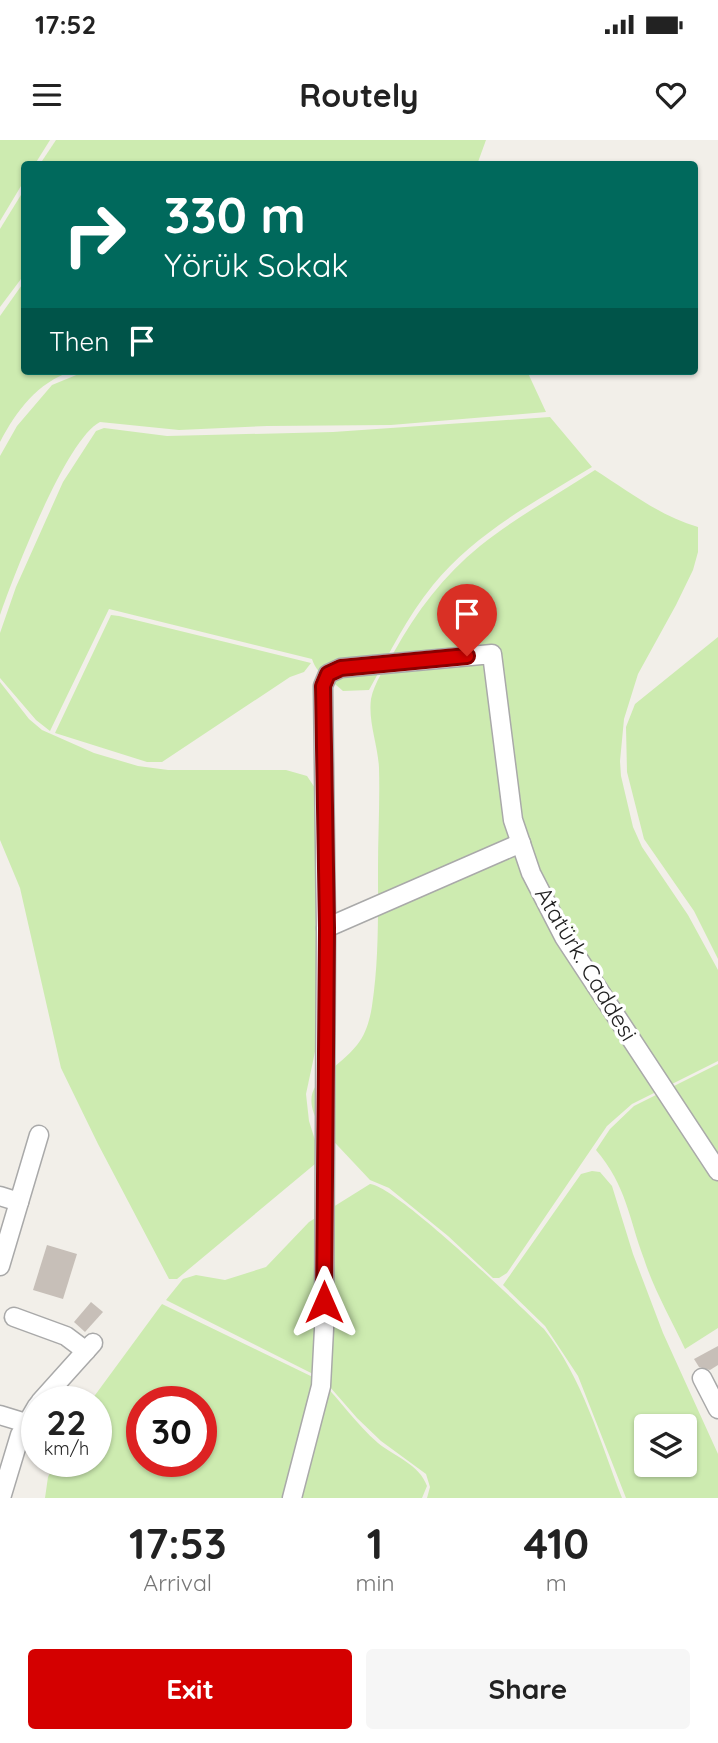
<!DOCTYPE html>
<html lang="en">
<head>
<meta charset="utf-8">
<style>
  body { margin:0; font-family:Quicksand,sans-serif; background:#f6f6f6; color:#222; height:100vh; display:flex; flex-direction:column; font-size:26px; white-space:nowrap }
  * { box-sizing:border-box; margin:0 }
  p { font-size:23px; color:#767676 }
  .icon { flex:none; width:38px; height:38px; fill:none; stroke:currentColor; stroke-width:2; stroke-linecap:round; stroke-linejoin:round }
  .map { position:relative; height:1358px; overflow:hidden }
  .details { display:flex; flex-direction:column; background:#fff; flex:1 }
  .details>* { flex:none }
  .hud { position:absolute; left:21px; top:21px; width:677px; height:214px; border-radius:7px; box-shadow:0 2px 5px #0004; background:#00695c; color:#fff; overflow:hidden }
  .fabs { position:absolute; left:634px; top:1274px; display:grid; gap:14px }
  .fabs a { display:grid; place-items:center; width:63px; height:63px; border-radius:7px; background:#fff; box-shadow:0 2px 5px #0004; font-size:35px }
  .speed { position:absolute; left:21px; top:1246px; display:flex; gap:14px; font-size:35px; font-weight:700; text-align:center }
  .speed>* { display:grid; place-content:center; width:91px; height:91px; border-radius:50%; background:#fff; box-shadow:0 2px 5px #0004; line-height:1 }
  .speed small { font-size:18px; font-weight:400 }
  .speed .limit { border:10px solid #d22; background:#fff; color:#111 }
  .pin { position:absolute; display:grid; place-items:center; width:60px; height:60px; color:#fff; margin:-72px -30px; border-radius:50% 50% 50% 0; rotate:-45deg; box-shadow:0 0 7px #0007 }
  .pin .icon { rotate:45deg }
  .me { position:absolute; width:77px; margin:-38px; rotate:0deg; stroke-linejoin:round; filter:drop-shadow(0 0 5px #0008) }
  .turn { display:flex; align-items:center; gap:24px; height:147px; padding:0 28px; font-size:32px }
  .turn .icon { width:91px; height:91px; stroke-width:2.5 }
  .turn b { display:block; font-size:49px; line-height:60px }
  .then { display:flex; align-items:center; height:66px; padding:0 28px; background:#0003; gap:14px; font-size:26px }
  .eta { display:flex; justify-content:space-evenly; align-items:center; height:119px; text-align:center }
  .eta b { font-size:42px; font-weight:700; line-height:49px }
  .primary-button { display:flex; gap:14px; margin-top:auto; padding:14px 28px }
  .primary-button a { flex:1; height:80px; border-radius:7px; background:#d40000; color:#fff; font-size:28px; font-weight:700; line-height:80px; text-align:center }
  .primary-button a+a { background:#f6f6f6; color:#222 }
  .status { display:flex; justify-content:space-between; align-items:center; height:49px; padding:0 35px; background:#fff; direction:ltr }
  .status svg { height:19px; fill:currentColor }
  header { display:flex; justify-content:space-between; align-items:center; height:91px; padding:0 28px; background:#fff; font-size:32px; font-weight:700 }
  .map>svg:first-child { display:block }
</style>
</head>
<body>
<div class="status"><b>17:52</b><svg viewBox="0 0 49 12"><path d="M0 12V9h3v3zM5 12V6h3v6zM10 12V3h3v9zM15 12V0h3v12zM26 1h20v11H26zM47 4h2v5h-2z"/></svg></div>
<header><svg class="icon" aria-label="menu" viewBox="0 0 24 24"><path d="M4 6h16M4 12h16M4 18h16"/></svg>Routely<svg class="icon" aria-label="heart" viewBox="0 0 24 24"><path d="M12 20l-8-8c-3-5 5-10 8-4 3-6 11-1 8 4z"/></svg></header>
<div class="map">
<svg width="718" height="1358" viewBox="0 0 718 1358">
  <rect width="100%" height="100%" fill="#f2efe9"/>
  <g fill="#cdebb0" fill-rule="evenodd">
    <path d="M0,0H50L35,24H24V41L0,81Z"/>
    <path d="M56,0H486L478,22L471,24H40Z"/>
    <path d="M24,50V135L0,167V89Z"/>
    <path d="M24,142V231H72C37,243 17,270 0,302V176Z"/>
    <path d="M527,231L546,272L391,285L267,286L179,290L100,282C66,299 14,435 0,475V316L17,286L52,245L86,231Z"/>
    <path d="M550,277L592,327C536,361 475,393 433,445C407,477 389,514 369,550L343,551C330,538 318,537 312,519L109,469L50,591L36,580L0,538V493L16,447L63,342L96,291L104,288L167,296L333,292Z"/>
    <path d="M595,330C628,351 660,376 698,387V412L693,430L676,465L638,534L624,579L620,621L621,636L633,687L642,707L688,775L718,830V921L632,964L607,986L507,1133L499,1138H493L448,1096L389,1048L370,1040L322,989C292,943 333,935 357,905C366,894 370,879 372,866C379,821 378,774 378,728C378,695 380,661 379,628C378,605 368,582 371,559C374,543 386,526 394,512C416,472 444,435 480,406C516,377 557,355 595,330Z"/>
    <path d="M111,475L119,476L311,523L304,532L290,537L162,622H147L55,593Z"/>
    <path d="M718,497V819L694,771L644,699L627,632L626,587L635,564Z"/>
    <path d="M0,542L29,579L42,590L94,613L138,626L168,630H286L307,636L315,648L329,780L328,820L316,907L306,954L309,981L319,1013L315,1024L177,1139H169L98,1004L61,928L20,748L0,700Z"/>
    <path d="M718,924V1188L685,1209C671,1179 654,1150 644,1119C628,1076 627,1047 596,1010L610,989L634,966Z"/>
    <path d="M592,1031L600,1032L612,1046L633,1114L663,1193L718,1314V1358H626L578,1236L545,1186L503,1145L581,1034ZM646,1286H684V1325H646Z"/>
    <path d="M370,1044C396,1046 518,1164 544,1189C582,1237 600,1301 622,1358H427L430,1347L426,1334L381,1301L357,1278L323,1239L166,1160L183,1139L196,1135L225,1140L266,1127L309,1082Z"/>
    <path d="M162,1164L321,1241C341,1261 356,1284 378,1303C394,1316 420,1325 427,1346L422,1358H45L48,1337L56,1321H96V1262H90ZM142,1262H201V1321H142Z"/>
  </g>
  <g fill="#c7bfb8">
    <path d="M47,1105L77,1114L63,1159L33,1150Z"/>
    <path d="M91,1162L103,1172L85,1192L74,1182Z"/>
    <path d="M718,1206V1225L710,1230L699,1227L694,1219Z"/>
  </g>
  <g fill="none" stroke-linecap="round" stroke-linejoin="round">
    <g stroke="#a9a9a9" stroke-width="21">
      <g id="minor">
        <path d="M326,788L521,703"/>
        <path d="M0,1056L19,1062"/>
        <path d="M0,1126L39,995"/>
        <path d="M14,1177L66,1196L86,1211"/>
        <path d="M702,1238L718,1269"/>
        <path d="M40,1262L93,1203"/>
        <path d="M0,1275L26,1283"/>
        <path d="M1,1358L20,1295L37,1266"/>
        <path d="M292,1358L321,1246L324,1189L326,788L323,546L328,534L341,528L492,514L513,680L531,733L564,797L718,1031"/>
      </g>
    </g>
    <use href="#minor" stroke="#fff" stroke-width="18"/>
  </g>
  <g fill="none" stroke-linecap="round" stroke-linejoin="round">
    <g stroke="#8a0000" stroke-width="18">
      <path id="route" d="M324,1162L327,788L323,546L328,534L341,528L467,516"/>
    </g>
    <use href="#route" stroke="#d40000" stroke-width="12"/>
  </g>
  <g text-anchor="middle" stroke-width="7" stroke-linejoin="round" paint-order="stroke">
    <g font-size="23" fill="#222" stroke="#fff">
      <text transform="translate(586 824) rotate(59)" y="8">Atatürk. Caddesi</text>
    </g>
  </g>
</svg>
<div class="fabs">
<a><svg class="icon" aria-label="layers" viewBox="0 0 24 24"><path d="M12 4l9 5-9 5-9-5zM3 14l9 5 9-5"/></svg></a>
</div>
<div class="speed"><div>22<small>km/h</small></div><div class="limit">30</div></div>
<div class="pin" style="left:467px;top:516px;background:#d93025"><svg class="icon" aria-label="arrive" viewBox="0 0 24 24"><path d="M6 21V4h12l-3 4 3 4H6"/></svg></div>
<svg class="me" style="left:324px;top:1162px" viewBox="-20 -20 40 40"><path d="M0-17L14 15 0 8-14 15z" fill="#d40000" stroke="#fff" stroke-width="4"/></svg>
<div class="hud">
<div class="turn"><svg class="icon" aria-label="right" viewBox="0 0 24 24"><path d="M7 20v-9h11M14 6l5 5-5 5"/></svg><div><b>330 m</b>Yörük Sokak</div></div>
<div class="then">Then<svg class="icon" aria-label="arrive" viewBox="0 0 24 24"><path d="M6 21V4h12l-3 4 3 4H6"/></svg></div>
</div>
</div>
<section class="details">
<div class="eta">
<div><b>17:53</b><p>Arrival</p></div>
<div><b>1</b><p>min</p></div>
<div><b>410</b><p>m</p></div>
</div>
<div class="primary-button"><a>Exit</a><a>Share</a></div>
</section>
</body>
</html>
